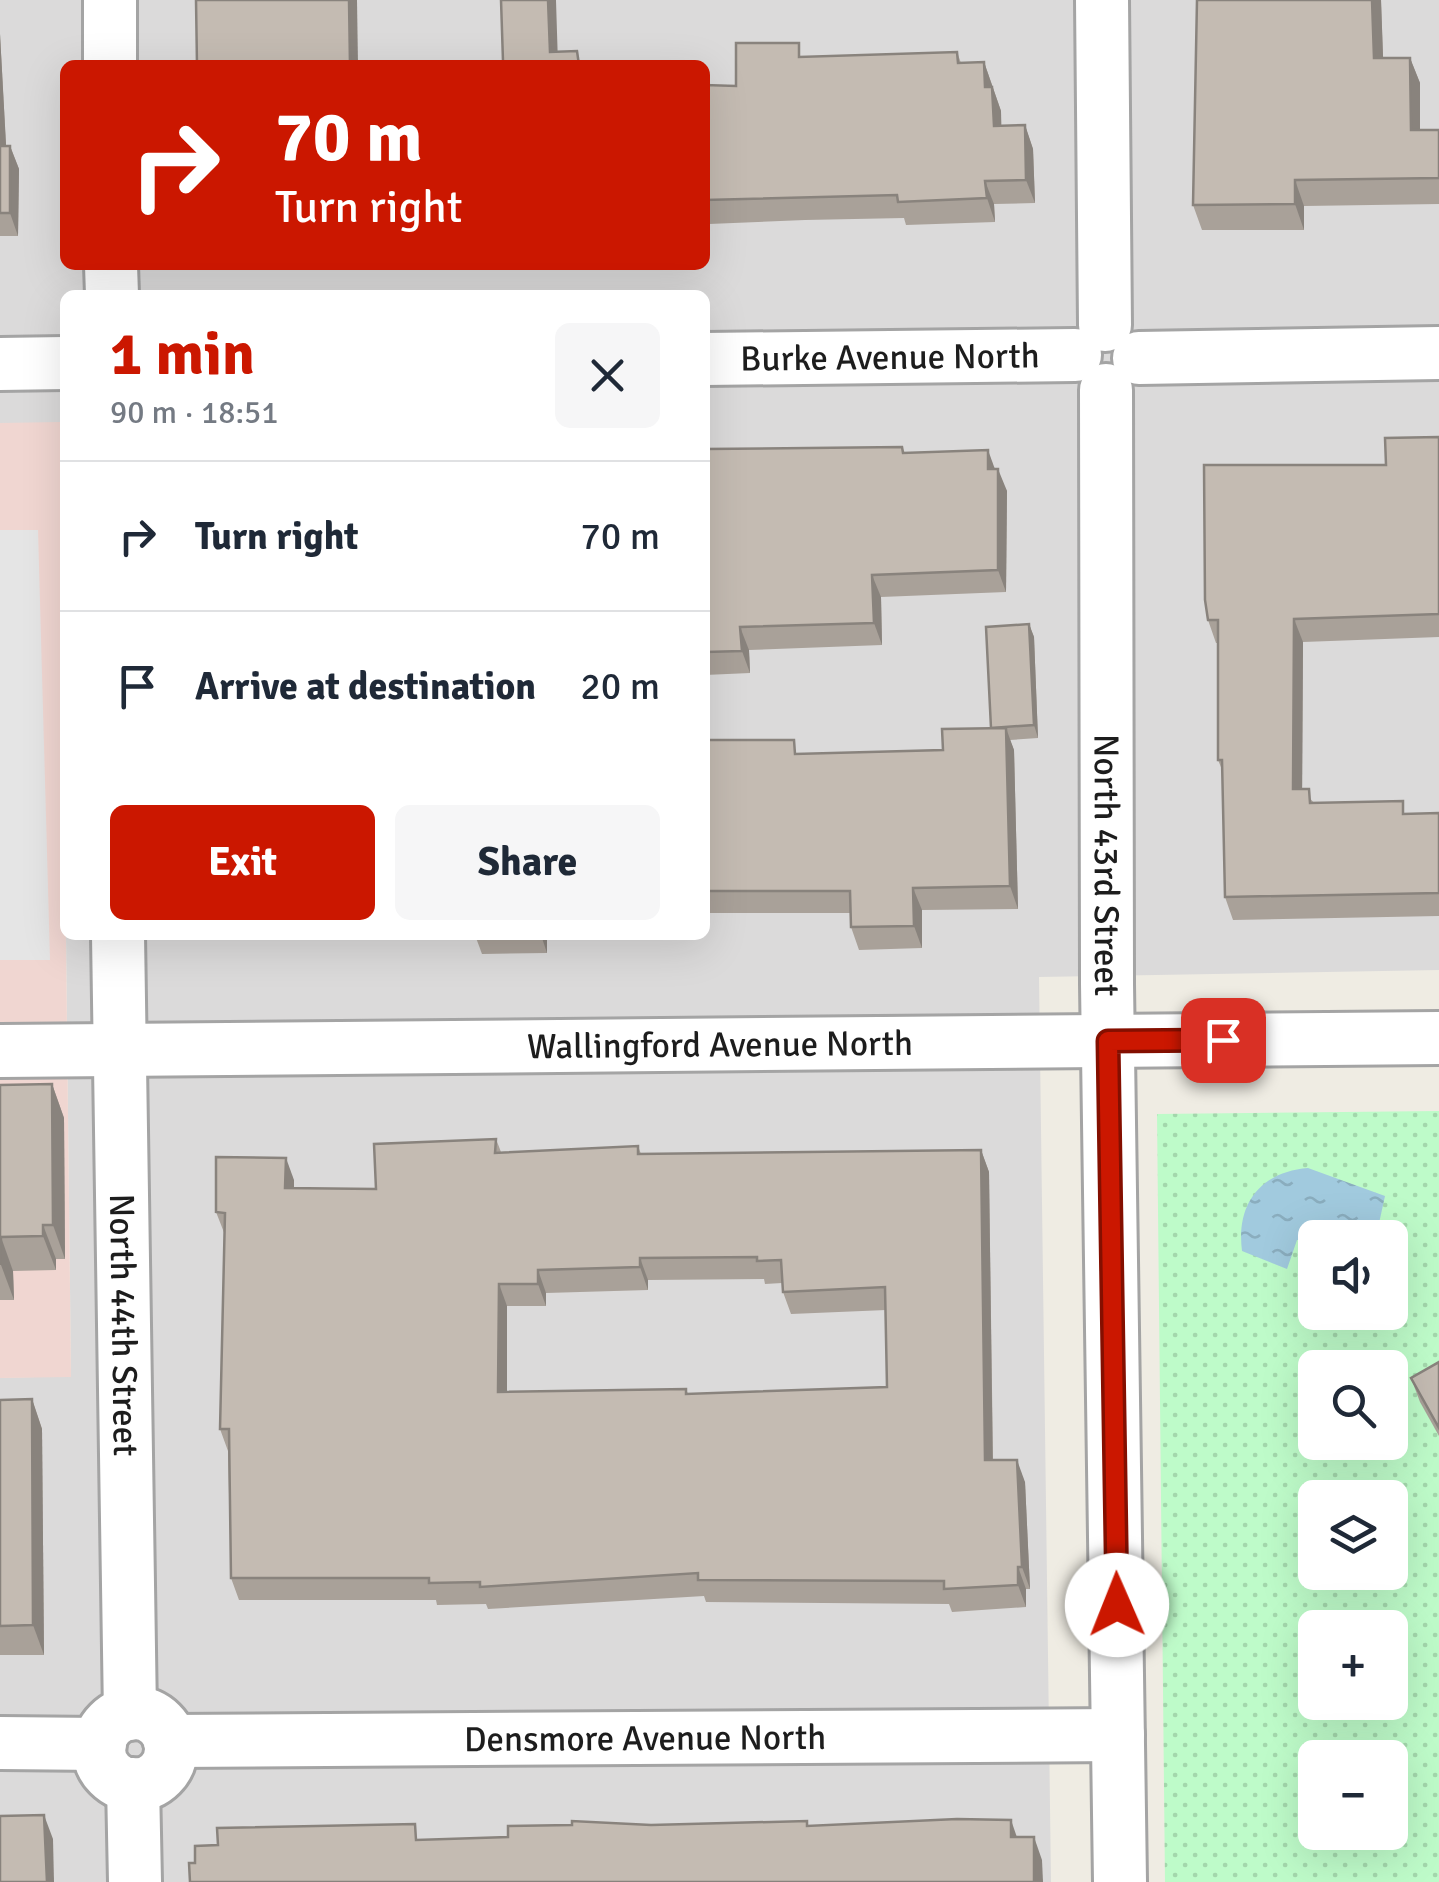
<!DOCTYPE html>
<html lang="en">
<head>
<meta charset="utf-8">
<style>
  body { margin:0; font-family:Signika,sans-serif; background:#f6f6f7; color:#1f2937; height:100vh; display:flex; flex-direction:column; font-size:38px; white-space:nowrap }
  * { box-sizing:border-box; margin:0 }
  p { font-size:32px; color:#747a83 }
  .icon { flex:none; width:55px; height:55px; fill:none; stroke:currentColor; stroke-width:2; stroke-linecap:round; stroke-linejoin:round }
  .map { position:relative; flex:1; overflow:hidden }
  .side { position:absolute; left:60px; top:290px; width:650px; height:650px; display:flex; flex-direction:column; background:#fff; border-radius:15px; box-shadow:0 10px 40px #0002 }
  .side>* { flex:none }
  .hud { position:absolute; left:60px; top:60px; width:650px; height:210px; border-radius:15px; box-shadow:0 10px 40px #0002; background:#cb1700; color:#fff; overflow:hidden }
  .controls { position:absolute; left:1298px; top:1220px; display:grid; gap:20px }
  .controls a { display:grid; place-items:center; width:110px; height:110px; border-radius:15px; background:#fff; box-shadow:0 10px 40px #0002; font-size:50px }
  .pin { position:absolute; display:grid; place-items:center; width:85px; height:85px; color:#fff; margin:-42px; border-radius:20px; box-shadow:0 5px 15px #0006 }
  .me { position:absolute; width:110px; margin:-55px; rotate:359deg; stroke-linejoin:round; filter:drop-shadow(0 0 8px #0008) }
  .turn { display:flex; align-items:center; gap:35px; height:210px; padding:0 50px; font-size:45px }
  .turn .icon { width:130px; height:130px; stroke-width:2.5 }
  .turn b { display:block; font-size:70px; line-height:85px }
  .round { display:grid; place-items:center; flex:none; width:105px; height:105px; border-radius:15px; background:#f6f6f7 }
  .head { display:flex; align-items:center; justify-content:space-between; height:170px; padding:0 50px }
  h1 { font-size:60px; font-weight:700; line-height:75px; color:#cb1700 }
  .primary-button { display:flex; gap:20px; margin-top:auto; padding:20px 50px }
  .primary-button a { flex:1; height:115px; border-radius:15px; background:#cb1700; color:#fff; font-size:40px; font-weight:700; line-height:115px; text-align:center }
  .primary-button a+a { background:#f6f6f7; color:#1f2937 }
  ul { padding:0; list-style:none }
  li { display:flex; align-items:center; gap:30px; height:150px; padding:0 50px; border-top:2px solid #e0e1e3 }
  li div { flex:1 }
  li b { display:block; font-size:38px }
  li em { font-style:normal }
  .map>svg:first-child { display:block }
</style>
</head>
<body>
<div class="map">
<svg width="1439" height="1882" viewBox="0 0 1439 1882">
  <defs>
    <pattern id="park-dots" width="8" height="8" patternUnits="userSpaceOnUse" patternTransform="scale(2.5)"><rect width="8" height="8" fill="#befbc9"/><path d="M2 2h.1M6 6h.1" fill="none" stroke="#a3d7ac" stroke-width="1.8" stroke-linecap="round"/></pattern>
    <pattern id="water-ripples" width="26" height="14" patternUnits="userSpaceOnUse" patternTransform="scale(2.5)"><rect width="26" height="14" fill="#a1cade"/><path d="M2 4q2-2 4 0t4 0M15 11q2-2 4 0t4 0" fill="none" stroke="#8aadbe"/></pattern>
  </defs>
  <rect width="100%" height="100%" fill="#efece3"/>
  <path fill="#dbdada" fill-rule="evenodd" d="M0,0H1439V970L1039,977L1051,1882H0V1378L71,1376L66,935H705V295H65V845L60,423H0ZM65,65H705V265H65Z"/>
  <path fill="#f0d6d1" d="M60,422L71,1377L0,1378V423Z"/>
  <path fill="url(#park-dots)" fill-rule="evenodd" d="M1439,1111V1882H1165L1157,1114ZM1315,1238H1390V1312H1315ZM1315,1368H1390V1442H1315ZM1315,1498H1390V1572H1315ZM1315,1628H1390V1702H1315ZM1315,1758H1390V1832H1315Z"/>
  <path fill="#e5e5e5" d="M0,530H38L50,960H0Z"/>
  <path fill="url(#water-ripples)" d="M1308,1168L1385,1196L1376,1237L1315,1238V1280L1308,1278L1306,1240H1297L1287,1269L1242,1251C1236,1204 1260,1172 1308,1168Z"/>
  <g fill="none" stroke-linecap="round" stroke-linejoin="round">
    <g stroke="#a4a4a4" stroke-width="58">
      <g id="minor">
        <path d="M110,0V65"/>
        <path d="M1102,0L1105,325"/>
        <path d="M111,265L112,295"/>
        <path d="M1139,358L1439,353"/>
        <path id="s1" d="M705,359L1075,355"/>
        <path d="M0,364L65,363"/>
        <path id="s2" d="M1106,390L1107,984L1120,1882"/>
        <path id="s3" d="M118,935L130,1714"/>
        <path id="s4" d="M0,1051L1439,1038"/>
        <circle cx="135" cy="1749" r="36"/>
        <path id="s5" d="M170,1741L1118,1735"/>
        <path d="M0,1743L100,1744"/>
        <path d="M133,1784L135,1882"/>
      </g>
    </g>
    <use href="#minor" stroke="#fff" stroke-width="52"/>
  </g>
  <g fill="#a9a199" fill-rule="evenodd">
    <path d="M1381,0L1383,58H1410L1420,83V130H1439V204L1304,206V230H1202L1193,205Z"/>
    <path d="M0,34L6,146H10L19,169L18,236H0Z"/>
    <path d="M957,52L961,63L984,62L1001,111V126L1025,125L1033,149L1035,203L994,204L995,222L906,225L904,218L805,220L709,224V229H705V85L736,86L804,57Z"/>
    <path d="M1439,437V637L1303,642L1302,789L1314,803L1407,814L1439,813V916L1233,920L1225,897L1223,772L1218,760V643H1216L1208,620L1386,465Z"/>
    <path d="M902,447L905,453L995,469L1007,491L1006,592L881,597L882,645L749,650L750,673L705,675V449Z"/>
    <path d="M1029,624L1034,637L1038,738L1010,740L1014,750L1018,909L922,910V948L859,950L851,927V913H705V703L708,712L709,740L800,754L943,750L991,728Z"/>
    <path d="M475,935H547V953L482,954Z"/>
    <path d="M52,1084L64,1118L65,1259H56V1270L13,1271L14,1300H0V1085Z"/>
    <path d="M496,1139L501,1152L638,1146L641,1154L981,1150L989,1172L993,1460L1025,1482L1030,1589H1026V1607L952,1612L949,1604L706,1602L704,1596L488,1609L486,1604L437,1605L436,1600H239L231,1578L228,1451L220,1429L225,1235L216,1212L294,1180V1188L376,1189ZM764,1279L765,1284L782,1283L783,1292L791,1314L886,1310L887,1387L688,1394L686,1389L507,1392V1306H546V1293L648,1290V1280Z"/>
    <path d="M1439,1362V1436L1420,1402L1411,1378Z"/>
    <path d="M32,1399L42,1429L44,1655H0V1400Z"/>
  </g>
  <g fill="#89837d">
    <path d="M349,0H357L358,65H350Z"/>
    <path d="M548,0H556L558,65L550,52Z"/>
    <path d="M1372,0H1381L1384,84L1374,58Z"/>
    <path d="M0,34L7,163L0,149Z"/>
    <path d="M1410,58L1420,83V156L1411,130Z"/>
    <path d="M984,62L1001,111L1002,150L994,126L985,87Z"/>
    <path d="M1025,125L1033,149L1035,203L1026,180Z"/>
    <path d="M10,146L19,169L18,236L10,213Z"/>
    <path d="M1295,180L1304,206V230L1295,204Z"/>
    <path d="M985,181L994,204L995,222L987,198Z"/>
    <path d="M988,450L996,472L988,469Z"/>
    <path d="M998,469L1007,491L1006,592L998,570Z"/>
    <path d="M872,575L881,597L882,645L874,623Z"/>
    <path d="M1294,619L1303,642L1302,812L1293,789Z"/>
    <path d="M1029,624L1034,637L1038,738L1034,725Z"/>
    <path d="M740,627L749,650L750,673L742,651Z"/>
    <path d="M705,703L708,712L709,762L705,751Z"/>
    <path d="M1006,728L1014,750L1018,909L1010,886Z"/>
    <path d="M913,888L922,910V948L914,926Z"/>
    <path d="M541,935H547V953Z"/>
    <path d="M52,1084L64,1118L65,1259L53,1225Z"/>
    <path d="M981,1150L989,1172L993,1482L985,1460Z"/>
    <path d="M286,1158L294,1180V1210L285,1188Z"/>
    <path d="M43,1225L56,1259V1270L43,1236Z"/>
    <path d="M1,1237L13,1271L14,1300L1,1265Z"/>
    <path d="M640,1258L648,1280V1290L640,1267Z"/>
    <path d="M538,1270L546,1293V1306L538,1284Z"/>
    <path d="M499,1284L507,1306V1415L498,1392Z"/>
    <path d="M32,1399L42,1429L44,1655L33,1625Z"/>
    <path d="M1017,1460L1025,1482L1030,1589L1022,1567Z"/>
    <path d="M1018,1567L1026,1589V1607L1018,1585Z"/>
    <path d="M44,1815L53,1839L54,1882H47Z"/>
    <path d="M1011,1820L1019,1843L1011,1837Z"/>
    <path d="M1034,1837L1042,1860L1043,1882H1034Z"/>
  </g>
  <g fill="#c4bbb2" stroke="#89837d" stroke-width="2.5" fill-rule="evenodd">
    <path d="M196,0H349L350,65L503,61L501,0H548L550,52L577,51L579,65H197Z"/>
    <path d="M1197,0H1372L1374,58H1410L1411,130H1439V178L1295,180V204L1193,205Z"/>
    <path d="M736,43H799V57L957,52L958,63L984,62L985,87H992L994,126L1025,125L1026,180L985,181L987,198L898,202L897,195L705,200V85L736,86Z"/>
    <rect x="0" y="146" width="10" height="67"/>
    <path d="M1439,437V614L1294,619L1293,789H1309L1310,803L1403,801V814L1439,813V893L1225,897L1222,760H1218V620H1208L1205,600L1204,465H1386L1385,438Z"/>
    <path d="M902,447L903,453L988,450V469H998V570L872,575L874,623L740,627L742,651L705,652V449Z"/>
    <path d="M1029,624L1034,725L991,728L986,627Z"/>
    <path d="M1006,728L1010,886L913,888L914,926L851,927L850,891H705V740H794L795,754L943,750L942,729Z"/>
    <path d="M52,1084L53,1225H43V1236L1,1237L0,1265V1085Z"/>
    <path d="M496,1139L495,1153L638,1146V1154L981,1150L985,1460H1017L1022,1567H1018V1585L944,1589V1581L698,1580V1573L480,1587V1582L429,1583V1578H231L229,1429H220L225,1213L216,1212V1157L286,1158L285,1188L376,1189L374,1144ZM757,1257V1261L781,1260L783,1292L885,1287L887,1387L686,1394V1389L498,1392L499,1284H538V1270L640,1267V1258Z"/>
    <path d="M1439,1362V1428L1411,1378Z"/>
    <path d="M32,1399L33,1625L0,1626V1400Z"/>
    <path d="M44,1815L47,1882H0V1816Z"/>
    <path d="M957,1819L1011,1820V1837H1034V1882H190L189,1863H195V1846L218,1845L217,1828L415,1824L416,1840L508,1837V1826L572,1825V1821L651,1825L807,1821V1826Z"/>
  </g>
  <g fill="none" stroke-linecap="round" stroke-linejoin="round">
    <g stroke="#840f00" stroke-width="25">
      <path id="route" d="M1117,1605L1108,1041L1223,1040"/>
    </g>
    <use href="#route" stroke="#cb1700" stroke-width="18"/>
  </g>
  <g text-anchor="middle" stroke-width="9" stroke-linejoin="round" paint-order="stroke">
    <g font-size="35" fill="#1d1d1d" stroke="#fff">
      <text dy="12" stroke="none"><textPath href="#s1" startOffset="185">Burke Avenue North</textPath></text>
      <text dy="12" stroke="none"><textPath href="#s2" startOffset="475">North 43rd Street</textPath></text>
      <text dy="12" stroke="none"><textPath href="#s4" startOffset="720">Wallingford Avenue North</textPath></text>
      <text dy="12" stroke="none"><textPath href="#s3" startOffset="390">North 44th Street</textPath></text>
      <text dy="12" stroke="none"><textPath href="#s5" startOffset="475">Densmore Avenue North</textPath></text>
    </g>
  </g>
</svg>
<div class="controls">
<a><svg class="icon" aria-label="sound" viewBox="0 0 24 24"><path d="M4 9h4l5-4v14l-5-4H4zM17 9q2 3 0 6"/></svg></a>
<a><svg class="icon" aria-label="search" viewBox="0 0 24 24"><circle cx="10" cy="10" r="6"/><path d="M15 15l6 6"/></svg></a>
<a><svg class="icon" aria-label="layers" viewBox="0 0 24 24"><path d="M12 4l9 5-9 5-9-5zM3 14l9 5 9-5"/></svg></a>
<a>+</a>
<a>−</a>
</div>
<div class="pin" style="left:1223px;top:1040px;background:#d93025"><svg class="icon" aria-label="arrive" viewBox="0 0 24 24"><path d="M6 21V4h12l-3 4 3 4H6"/></svg></div>
<svg class="me" style="left:1117px;top:1605px" viewBox="-20 -20 40 40"><circle r="19" fill="#fff"/><path d="M0-13L10 11 0 6-10 11z" fill="#cb1700"/></svg>
<div class="hud">
<div class="turn"><svg class="icon" aria-label="right" viewBox="0 0 24 24"><path d="M7 20v-9h11M14 6l5 5-5 5"/></svg><div><b>70 m</b>Turn right</div></div>
</div>
<section class="side">
<div class="head"><div><h1>1 min</h1><p>90 m · 18:51</p></div><a class="round"><svg class="icon" aria-label="close" viewBox="0 0 24 24"><path d="M6 6l12 12M18 6L6 18"/></svg></a></div>
<ul>
<li><svg class="icon" aria-label="right" viewBox="0 0 24 24"><path d="M7 20v-9h11M14 6l5 5-5 5"/></svg><div><b>Turn right</b></div><em>70 m</em></li>
<li><svg class="icon" aria-label="arrive" viewBox="0 0 24 24"><path d="M6 21V4h12l-3 4 3 4H6"/></svg><div><b>Arrive at destination</b></div><em>20 m</em></li>
</ul>
<div class="primary-button"><a>Exit</a><a>Share</a></div>
</section>
</div>
</body>
</html>
